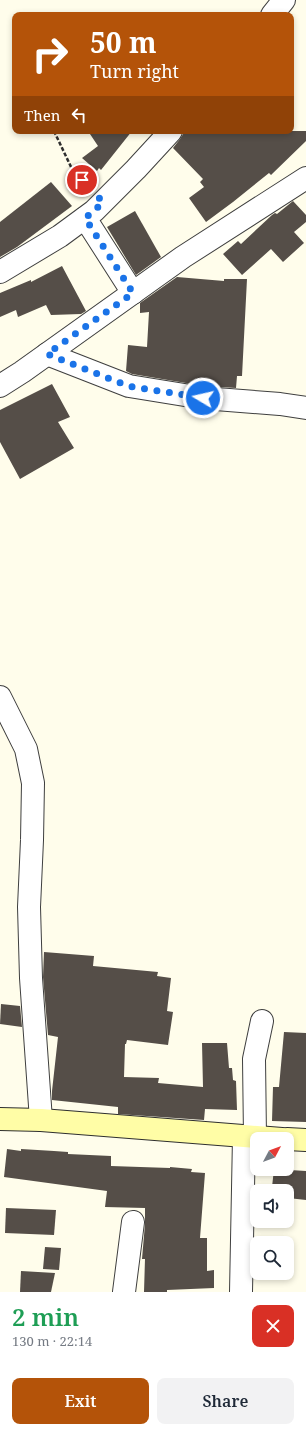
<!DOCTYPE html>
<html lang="en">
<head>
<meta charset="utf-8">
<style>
  body { margin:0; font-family:"Noto Serif",serif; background:#f2f2f3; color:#1f2937; height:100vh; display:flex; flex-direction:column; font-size:15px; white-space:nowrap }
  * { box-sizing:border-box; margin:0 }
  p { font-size:13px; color:#747a83 }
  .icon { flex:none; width:22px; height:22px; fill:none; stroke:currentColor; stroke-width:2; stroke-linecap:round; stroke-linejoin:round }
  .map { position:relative; height:1292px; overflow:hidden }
  .side { display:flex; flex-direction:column; background:#fff; flex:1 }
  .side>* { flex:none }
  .top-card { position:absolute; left:12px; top:12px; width:282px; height:122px; border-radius:8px; box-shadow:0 2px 6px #0003; background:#b45309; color:#fff; overflow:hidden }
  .needle { width:26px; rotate:49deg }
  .tools { position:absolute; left:250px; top:1132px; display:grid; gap:8px }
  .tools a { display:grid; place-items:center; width:44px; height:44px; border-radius:8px; background:#fff; box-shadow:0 2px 6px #0003; font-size:20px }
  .pin { position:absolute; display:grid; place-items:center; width:34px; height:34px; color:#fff; margin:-17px; border:2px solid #fff; border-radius:50%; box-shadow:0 1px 4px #0007 }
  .me { position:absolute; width:44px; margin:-22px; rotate:279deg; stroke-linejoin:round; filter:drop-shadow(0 0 3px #0008) }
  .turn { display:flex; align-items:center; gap:14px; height:84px; padding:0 12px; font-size:18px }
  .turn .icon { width:52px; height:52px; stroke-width:2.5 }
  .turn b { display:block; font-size:28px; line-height:34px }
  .then { display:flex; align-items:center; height:38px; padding:0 12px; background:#0003; gap:8px; font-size:15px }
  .round { display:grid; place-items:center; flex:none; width:42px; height:42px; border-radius:8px; background:#f2f2f3 }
  .summary { display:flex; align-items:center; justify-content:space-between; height:68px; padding:0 12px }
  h1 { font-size:24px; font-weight:600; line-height:30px; color:#1e9e55 }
  .primary-button { display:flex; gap:8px; margin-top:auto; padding:8px 12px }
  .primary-button a { flex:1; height:46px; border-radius:8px; background:#b45309; color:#fff; font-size:16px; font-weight:600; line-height:46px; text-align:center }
  .primary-button a+a { background:#f2f2f3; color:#1f2937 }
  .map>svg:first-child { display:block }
</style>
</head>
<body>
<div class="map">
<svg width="306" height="1292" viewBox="0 0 306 1292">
  <rect width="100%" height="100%" fill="#fffdeb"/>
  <g fill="#554e48">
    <path d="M88,131H132L101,170L99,168L97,171L82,158L98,146Z"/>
    <path d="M185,131H306V141L271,175L269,173L233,202L206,222L189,198L204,187L200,182L203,179L173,148L180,139Z"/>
    <path d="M51,182L72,206L17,247L0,257V222Z"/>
    <path d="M293,201L306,215V222L294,232L304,243L283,262L271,249L242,275L223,254L238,241L241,244L272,215L275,213L277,214Z"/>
    <path d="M135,211L161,257L136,275L107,227Z"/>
    <path d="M62,266L86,311L81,314L51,315L46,305L18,317L16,310L0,317V293L31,280V282Z"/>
    <path d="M177,277L224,281V279H247L242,376H237L236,388L204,386L132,374L126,371L128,345L147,347L149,312L140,313V303Z"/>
    <path d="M52,384L70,417L58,422L74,448L20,479L0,442V410Z"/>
    <path d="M44,952L94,956L93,966L158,972L157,976L171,978L167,1011L173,1012L168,1045L127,1040L126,1044H125L124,1077L159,1078L158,1083L203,1087L202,1043H227L229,1068H232L233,1080L236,1081L237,1110L205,1109L204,1120L118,1114V1107L52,1100V1091L58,1037L48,1035L43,977Z"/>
    <path d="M1,1004L20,1006L22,1027L0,1024Z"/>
    <path d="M284,1032L306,1033V1122L272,1121L273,1087H279Z"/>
    <path d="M7,1149L21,1151V1149L54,1151L68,1152V1154L111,1156V1166L170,1168V1167L192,1169L191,1172L205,1173L200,1238H207V1271L214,1270V1288L167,1290V1292H144L145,1259H142L145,1224V1208L105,1207L107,1191L4,1177Z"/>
    <path d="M274,1169L306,1171V1200L288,1198L289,1189L272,1187Z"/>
    <path d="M6,1208L56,1210L54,1235L5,1233Z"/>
    <path d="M45,1247L61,1248L59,1270L43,1269Z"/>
    <path d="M21,1271L55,1273L51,1292H20Z"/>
  </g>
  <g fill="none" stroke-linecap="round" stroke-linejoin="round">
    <g stroke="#3f3f3f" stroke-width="24">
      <g id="street">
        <path d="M272,15L284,0"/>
        <path d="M85,218L133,293"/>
        <path d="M0,272L60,236L94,211L136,169L171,131"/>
        <path d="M47,354L129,386L203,398L280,404L306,408"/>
        <path d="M0,386L22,372L183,257L306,178"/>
        <path d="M0,697L26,749L33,783L32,840L29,907L31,978L41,1120"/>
        <path d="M255,1137L254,1059L262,1021"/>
        <path d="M124,1292L133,1222"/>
        <path d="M241,1292L244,1137"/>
      </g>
    </g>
    <g stroke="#2e2e2e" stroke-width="24">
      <g id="secondary">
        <path d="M0,1119L41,1120L282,1139"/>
        <path d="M287,1139L306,1140"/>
      </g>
    </g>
    <path stroke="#2e2e2e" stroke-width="2.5" stroke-dasharray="4 2" stroke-linecap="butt" d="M54,131L72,169L89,187"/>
    <use href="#street" stroke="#fff" stroke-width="22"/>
    <use href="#secondary" stroke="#fffda6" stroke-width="22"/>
  </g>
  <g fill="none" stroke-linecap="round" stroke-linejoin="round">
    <path stroke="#1a73e8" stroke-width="7" stroke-dasharray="0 12.6" d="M82,180L103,202L94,211L85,218L133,293L47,354L128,386L203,398"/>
  </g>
</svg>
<div class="tools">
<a><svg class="needle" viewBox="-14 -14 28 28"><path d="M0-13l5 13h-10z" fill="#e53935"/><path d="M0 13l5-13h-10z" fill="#747a83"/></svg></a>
<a><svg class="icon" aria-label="sound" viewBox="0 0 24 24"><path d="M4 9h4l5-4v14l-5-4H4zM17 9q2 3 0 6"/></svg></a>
<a><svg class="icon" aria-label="search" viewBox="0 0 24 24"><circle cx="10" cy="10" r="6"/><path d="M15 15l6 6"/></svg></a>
</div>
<div class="pin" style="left:82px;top:180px;background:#d93025"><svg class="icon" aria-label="arrive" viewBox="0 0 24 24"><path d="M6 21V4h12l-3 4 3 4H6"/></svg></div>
<svg class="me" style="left:203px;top:398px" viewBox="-20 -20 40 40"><circle r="17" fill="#1a73e8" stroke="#fff" stroke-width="3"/><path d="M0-11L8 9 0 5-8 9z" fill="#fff"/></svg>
<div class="top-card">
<div class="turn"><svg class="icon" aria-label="right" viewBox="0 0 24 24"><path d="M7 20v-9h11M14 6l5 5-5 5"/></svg><div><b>50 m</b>Turn right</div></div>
<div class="then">Then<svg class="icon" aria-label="left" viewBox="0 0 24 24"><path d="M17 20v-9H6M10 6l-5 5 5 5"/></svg></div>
</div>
</div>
<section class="side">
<div class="summary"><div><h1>2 min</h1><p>130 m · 22:14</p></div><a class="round" style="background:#d93025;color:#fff"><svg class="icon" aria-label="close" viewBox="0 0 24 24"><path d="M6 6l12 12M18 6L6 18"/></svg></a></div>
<div class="primary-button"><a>Exit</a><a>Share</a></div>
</section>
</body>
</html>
